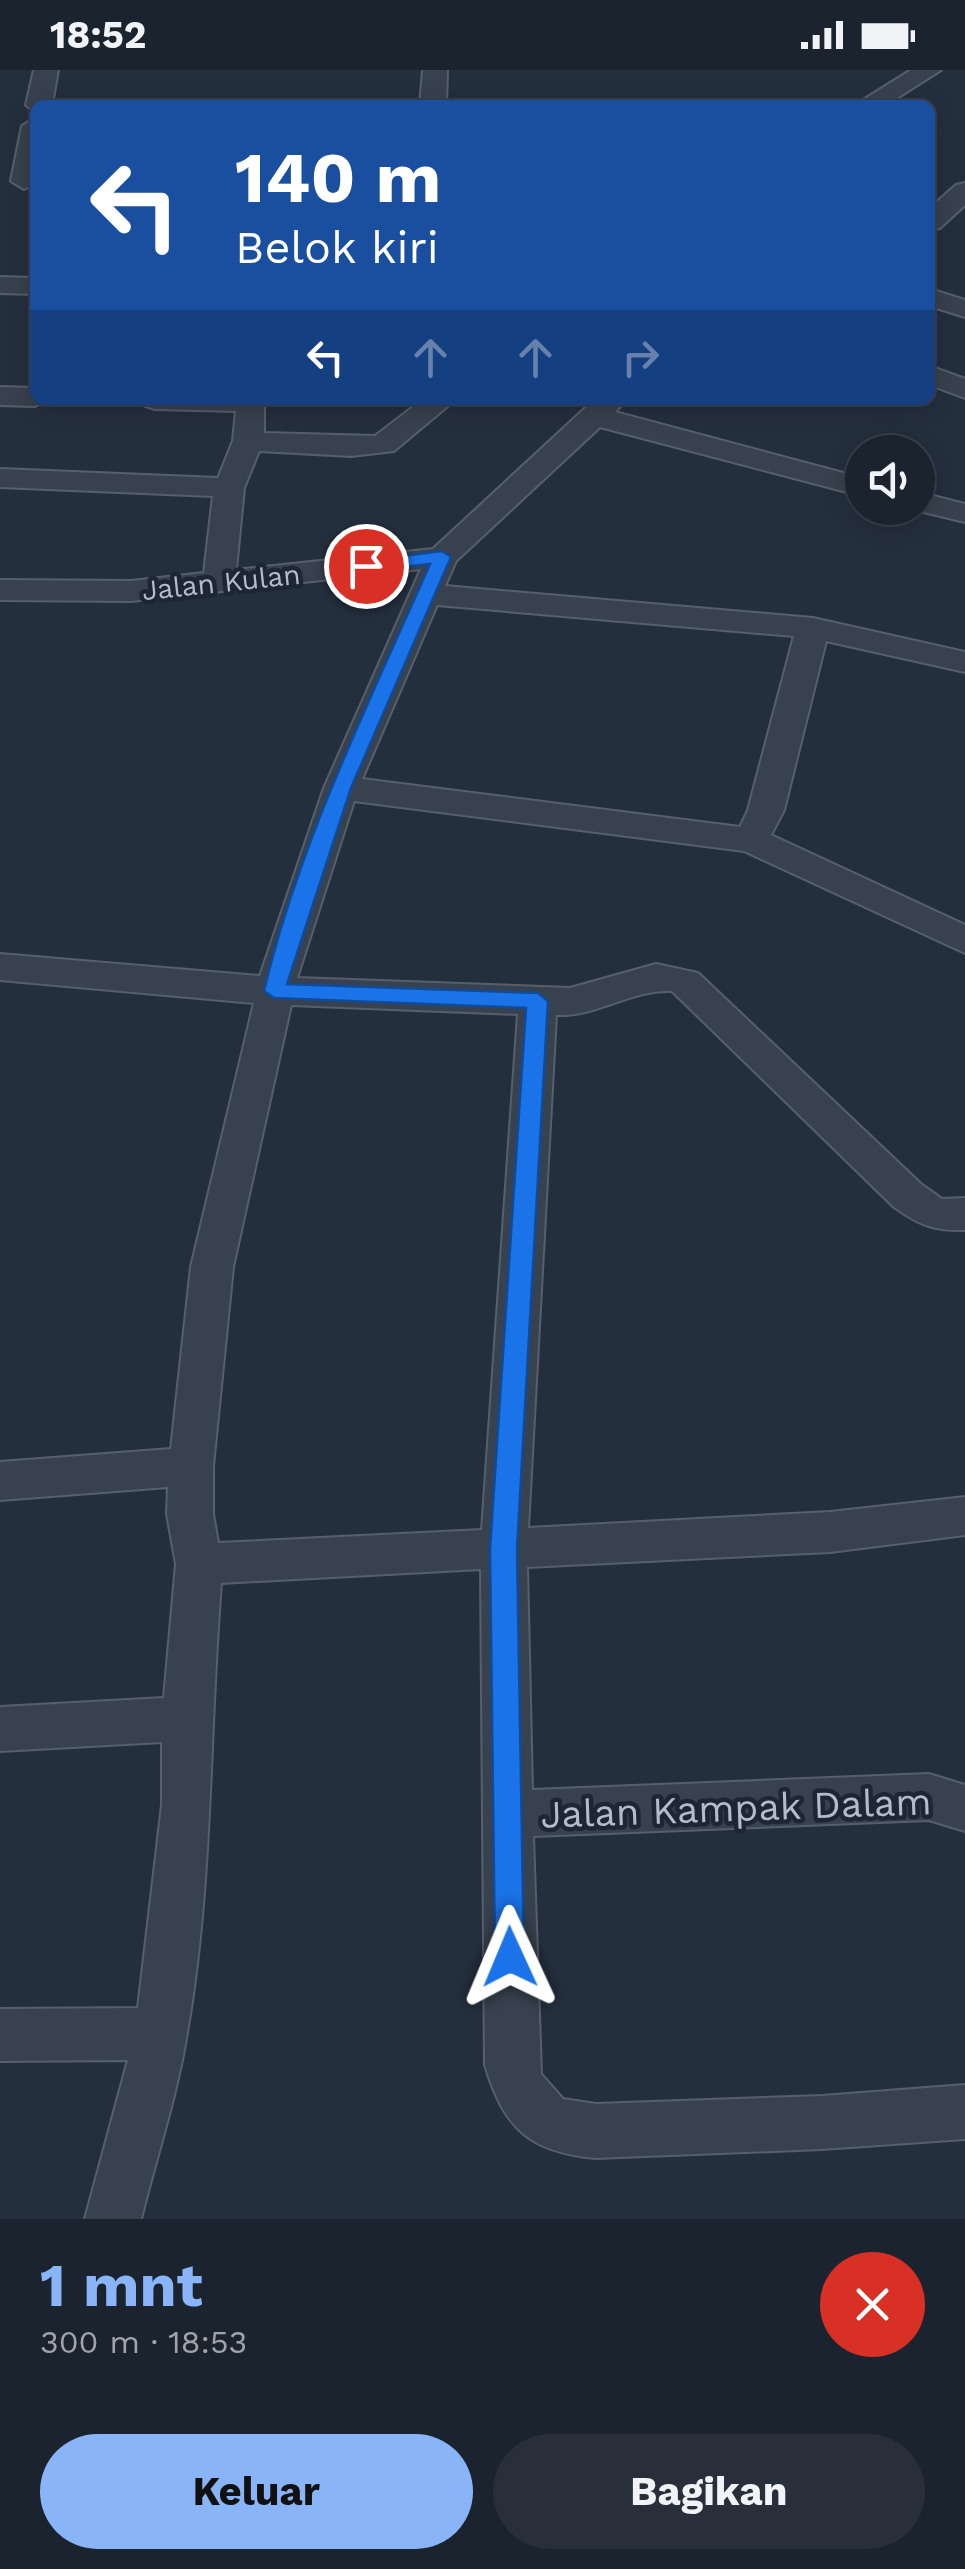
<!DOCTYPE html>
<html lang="id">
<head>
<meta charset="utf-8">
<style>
  body { margin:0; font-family:"Work Sans",sans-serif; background:#282f3a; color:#f1f3f6; height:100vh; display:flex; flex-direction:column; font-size:38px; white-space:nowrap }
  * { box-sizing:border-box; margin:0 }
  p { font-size:32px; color:#a0a4aa }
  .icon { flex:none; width:55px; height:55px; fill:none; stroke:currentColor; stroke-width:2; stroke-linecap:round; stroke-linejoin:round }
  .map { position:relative; height:2149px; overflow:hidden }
  .details { display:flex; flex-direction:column; background:#1b232e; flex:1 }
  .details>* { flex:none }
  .guide { position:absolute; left:30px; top:30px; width:905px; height:305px; border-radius:15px; box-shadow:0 5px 25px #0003,0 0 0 2px #39404a; background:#1a4fa0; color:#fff; overflow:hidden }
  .fabs { position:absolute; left:845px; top:365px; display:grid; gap:20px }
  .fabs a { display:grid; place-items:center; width:90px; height:90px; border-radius:50%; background:#1b232e; box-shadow:0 5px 25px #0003,0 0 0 2px #39404a; font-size:50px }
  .pin { position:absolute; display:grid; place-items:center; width:85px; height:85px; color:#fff; margin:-42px; border:5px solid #fff; border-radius:50%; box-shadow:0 2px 10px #0007 }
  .me { position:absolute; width:110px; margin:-55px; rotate:359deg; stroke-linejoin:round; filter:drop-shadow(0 0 8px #0008) }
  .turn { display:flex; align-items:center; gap:35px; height:210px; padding:0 40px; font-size:45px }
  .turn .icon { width:130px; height:130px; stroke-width:2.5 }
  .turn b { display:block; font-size:70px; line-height:85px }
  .lanes { display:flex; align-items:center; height:95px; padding:0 40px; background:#0003; justify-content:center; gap:50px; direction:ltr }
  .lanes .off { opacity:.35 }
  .round { display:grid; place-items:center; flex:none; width:105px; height:105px; border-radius:52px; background:#282f3a }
  .headline { display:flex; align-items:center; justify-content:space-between; height:170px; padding:0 40px }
  h1 { font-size:60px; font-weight:700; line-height:75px; color:#8ab4f8 }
  .primary-button { display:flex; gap:20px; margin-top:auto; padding:20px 40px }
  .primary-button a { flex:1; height:115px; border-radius:60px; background:#8ab4f8; color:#111; font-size:40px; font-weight:700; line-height:115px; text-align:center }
  .primary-button a+a { background:#282f3a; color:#f1f3f6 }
  .status { display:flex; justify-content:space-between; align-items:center; height:70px; padding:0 50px; background:#1b232e; direction:ltr }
  .status svg { height:28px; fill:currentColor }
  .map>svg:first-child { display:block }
</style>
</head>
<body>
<div class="status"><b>18:52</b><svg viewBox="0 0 49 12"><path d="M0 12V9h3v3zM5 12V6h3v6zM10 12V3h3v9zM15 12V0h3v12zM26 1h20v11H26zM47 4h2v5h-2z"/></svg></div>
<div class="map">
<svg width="965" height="2149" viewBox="0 0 965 2149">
  <rect width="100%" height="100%" fill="#242f3e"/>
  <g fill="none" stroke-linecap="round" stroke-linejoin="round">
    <g stroke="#565f6c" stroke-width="4">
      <g id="street">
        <path d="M34,0H58L52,35H35V42L26,35Z"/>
        <path d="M423,0H447L446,35H420Z"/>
        <path d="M911,0H941L886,35H855Z"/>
        <path d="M35,48V114L24,119L11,111L22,56Z"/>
        <path d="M965,113V135L940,158L930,160V138L956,115Z"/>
        <path d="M0,207L35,208V224L0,223Z"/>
        <path d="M930,219L965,230V247L930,236Z"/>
        <path d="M930,296L965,309V328L930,315Z"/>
        <path d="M0,317L35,318V330H48L35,336L0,335Z"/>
        <path d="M140,330H264V363L375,366L422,330H455L394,381L351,386L259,381L244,418L236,500L433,479L594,330H626L615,342L862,408V426L600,357L456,491L445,516L813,548L965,582V602L826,571L784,740L771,765L965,855V883L744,781L354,731L297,908L570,918L656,894L698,903L922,1115L942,1129L965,1128V1160C934,1161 919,1155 894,1137L672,921C632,919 597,947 556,945L528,1458L830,1442L965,1427V1465L830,1482L527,1497L532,1720L929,1704L965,1715V1761L929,1750L533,1766L541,2004L563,2029L596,2034L822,2026L965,2015V2069L822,2079L596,2088C529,2082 504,2058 485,1995L481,1499L221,1513C209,1663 213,1814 187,1963C177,2026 156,2088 141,2149H85L128,1990L0,1991V1939L138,1938L162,1735V1672L0,1681V1637L164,1628L176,1494L167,1444L168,1417L0,1430V1392L171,1379L191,1197L254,933L0,910V884L260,906L324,718L421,499L131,531L0,530V510L131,511L204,503L213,426L0,417V399L218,408L233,371L236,341L155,339L145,336ZM437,535L794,566L748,740L740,757L362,709ZM291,935L518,944L482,1460L218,1473L213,1444V1396L233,1197Z"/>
        <path d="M918,422L965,434V452L907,438H918Z"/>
      </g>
    </g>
    <use href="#street" fill="#38414e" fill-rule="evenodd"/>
  </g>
  <path fill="#1a73e8" stroke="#114b97" stroke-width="2.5" d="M442,481L451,487L351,718L287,914L538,923L548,931L517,1479L524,1887L520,1897L510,1901L499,1897L495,1887L490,1479L526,938L274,928L264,921C299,773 369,633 430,494L366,501L357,496L366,491Z"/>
  <g text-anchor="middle" stroke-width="9" stroke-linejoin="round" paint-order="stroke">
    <g font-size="28" fill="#b4bcc9" stroke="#1d2633">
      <text transform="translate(221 512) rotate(-6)" y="10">Jalan Kulan</text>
    </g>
    <g font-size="38" fill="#b4bcc9" stroke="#1d2633">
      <text transform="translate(736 1738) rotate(-2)" y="13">Jalan Kampak Dalam</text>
    </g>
  </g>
</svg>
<div class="fabs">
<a><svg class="icon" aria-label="sound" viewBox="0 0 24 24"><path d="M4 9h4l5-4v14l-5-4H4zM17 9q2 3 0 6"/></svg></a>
</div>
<div class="pin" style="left:366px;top:496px;background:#d93025"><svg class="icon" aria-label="arrive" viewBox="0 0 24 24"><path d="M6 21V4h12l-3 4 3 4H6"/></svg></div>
<svg class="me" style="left:510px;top:1887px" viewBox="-20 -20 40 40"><path d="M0-17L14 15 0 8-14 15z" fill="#1a73e8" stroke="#fff" stroke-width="4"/></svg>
<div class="guide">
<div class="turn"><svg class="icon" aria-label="left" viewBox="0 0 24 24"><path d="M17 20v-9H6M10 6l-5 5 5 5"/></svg><div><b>140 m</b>Belok kiri</div></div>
<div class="lanes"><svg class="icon" aria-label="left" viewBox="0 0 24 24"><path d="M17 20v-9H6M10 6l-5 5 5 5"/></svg><svg class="icon off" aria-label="ahead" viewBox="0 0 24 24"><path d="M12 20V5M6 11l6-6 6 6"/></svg><svg class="icon off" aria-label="ahead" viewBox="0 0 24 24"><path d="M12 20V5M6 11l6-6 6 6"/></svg><svg class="icon off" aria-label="right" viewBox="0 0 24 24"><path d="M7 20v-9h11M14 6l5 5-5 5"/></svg></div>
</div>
</div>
<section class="details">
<div class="headline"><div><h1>1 mnt</h1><p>300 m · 18:53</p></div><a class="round" style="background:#d93025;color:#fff"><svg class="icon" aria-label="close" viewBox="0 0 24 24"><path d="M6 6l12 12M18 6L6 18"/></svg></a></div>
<div class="primary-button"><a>Keluar</a><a>Bagikan</a></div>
</section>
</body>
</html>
